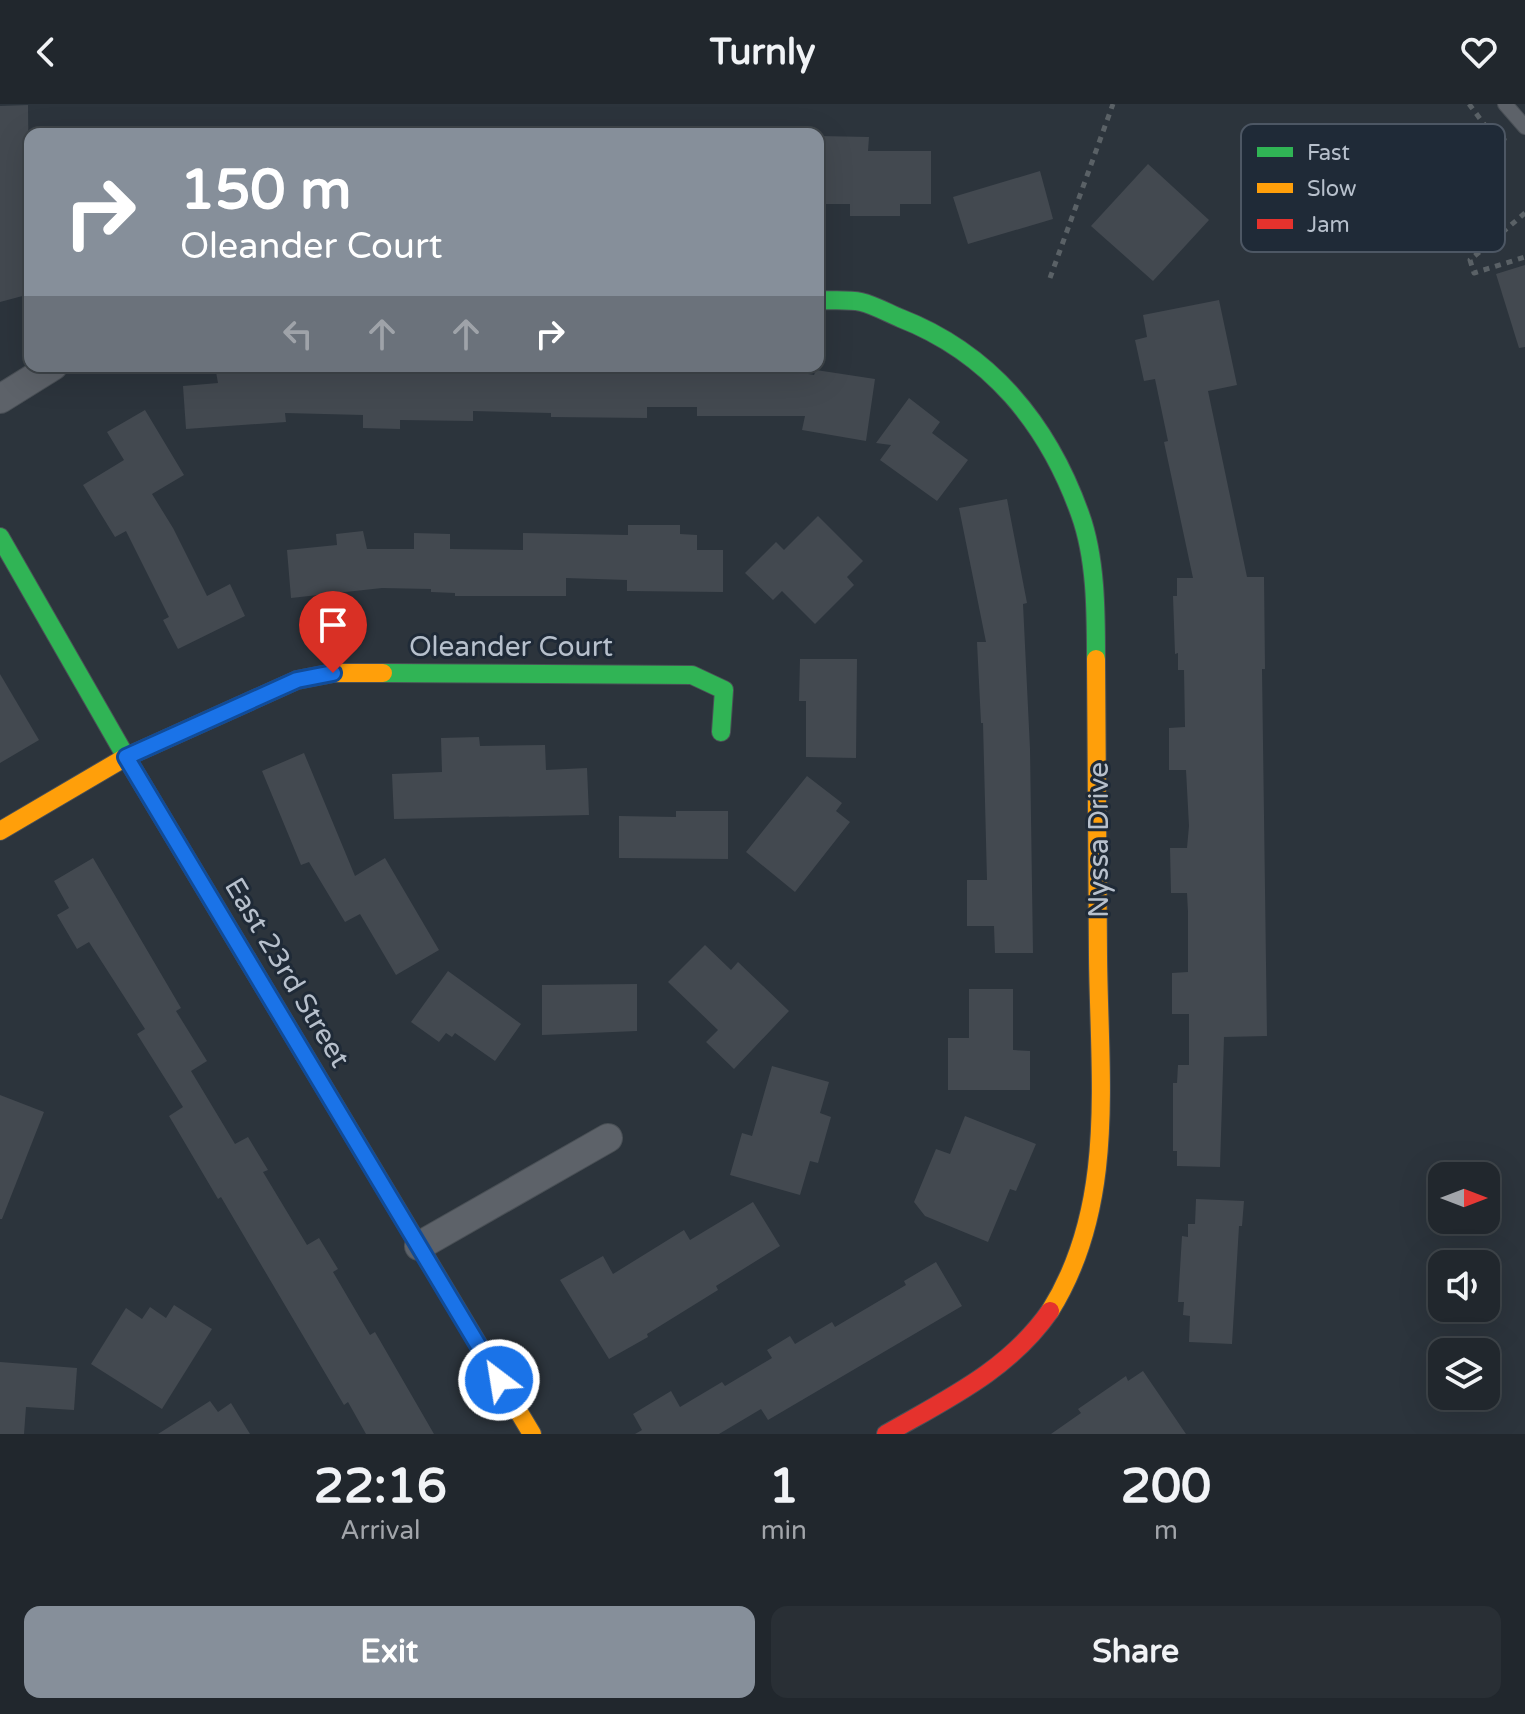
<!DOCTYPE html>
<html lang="en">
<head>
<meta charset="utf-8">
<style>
  body { margin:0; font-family:"Varela Round",sans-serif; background:#292f35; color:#f1f3f6; height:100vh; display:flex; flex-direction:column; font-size:30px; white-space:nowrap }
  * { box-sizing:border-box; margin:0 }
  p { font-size:26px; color:#a2a5aa }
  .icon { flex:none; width:44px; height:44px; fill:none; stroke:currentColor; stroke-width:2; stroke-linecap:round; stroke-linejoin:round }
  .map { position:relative; height:1330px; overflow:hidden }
  .drawer { display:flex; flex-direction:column; background:#21272d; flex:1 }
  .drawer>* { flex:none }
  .top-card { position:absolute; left:24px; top:24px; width:800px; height:244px; border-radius:16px; box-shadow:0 8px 32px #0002,0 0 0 2px #3e4449; background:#868f9a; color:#fff; overflow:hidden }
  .needle { width:52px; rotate:90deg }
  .fabs { position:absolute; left:1428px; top:1058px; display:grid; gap:16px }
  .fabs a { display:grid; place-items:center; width:72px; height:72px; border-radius:16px; background:#21272d; box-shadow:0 8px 32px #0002,0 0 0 2px #3e4449; font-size:40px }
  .pin { position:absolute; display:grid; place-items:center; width:68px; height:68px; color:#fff; margin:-82px -34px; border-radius:50% 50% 50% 0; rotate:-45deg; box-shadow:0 0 8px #0007 }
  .pin .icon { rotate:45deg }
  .me { position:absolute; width:88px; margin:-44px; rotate:329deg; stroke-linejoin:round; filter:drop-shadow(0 0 6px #0008) }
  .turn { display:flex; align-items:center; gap:28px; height:168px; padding:0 24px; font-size:36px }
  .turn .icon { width:104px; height:104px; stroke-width:2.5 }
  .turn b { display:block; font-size:56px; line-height:68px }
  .lanes { display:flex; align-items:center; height:76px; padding:0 24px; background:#0003; justify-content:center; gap:40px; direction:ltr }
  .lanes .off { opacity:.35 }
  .eta { display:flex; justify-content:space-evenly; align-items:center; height:136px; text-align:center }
  .eta b { font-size:48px; font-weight:700; line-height:56px }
  .primary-button { display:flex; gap:16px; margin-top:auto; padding:16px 24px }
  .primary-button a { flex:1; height:92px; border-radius:16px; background:#868f9a; color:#fff; font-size:32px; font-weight:700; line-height:92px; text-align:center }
  .primary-button a+a { background:#292f35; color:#f1f3f6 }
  header { display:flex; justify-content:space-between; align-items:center; height:104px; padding:0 24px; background:#21272d; font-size:36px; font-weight:700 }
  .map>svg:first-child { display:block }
</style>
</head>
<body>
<header><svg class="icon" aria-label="back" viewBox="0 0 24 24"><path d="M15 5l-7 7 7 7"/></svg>Turnly<svg class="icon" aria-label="heart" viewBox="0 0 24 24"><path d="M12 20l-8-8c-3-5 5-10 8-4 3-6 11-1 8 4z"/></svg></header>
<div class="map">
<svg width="1525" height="1330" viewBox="0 0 1525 1330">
  <rect width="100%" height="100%" fill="#2c343c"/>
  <g fill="#434950">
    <path d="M28,1L30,190L0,198V2Z"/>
    <path d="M820,32L869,33L868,47H931V100H900V112H850V100H819Z"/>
    <path d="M1148,60L1209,116L1153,177L1091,122Z"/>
    <path d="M1040,67L1053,115L968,140L953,93Z"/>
    <path d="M1525,161V243L1519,244L1496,170Z"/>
    <path d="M1219,196L1237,281L1208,287L1247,473H1264L1265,565H1262L1267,932L1224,933L1220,1063L1177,1062V1047H1173V979H1177L1178,961H1189V910H1172V869L1188,868V808L1187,789H1171L1170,744H1187L1189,722L1186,666H1169V624L1185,623L1184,566H1178V549L1175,550L1173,492H1177V474H1193L1164,338L1168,337L1155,275L1144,277L1135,236L1147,233L1143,211Z"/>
    <path d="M282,262V267L350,268V262H616V269L666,270V262H762L814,271L816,266L875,275L866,337L802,326L805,312H697V303H647V314L551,313V309L473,307V317L400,316V325L363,324V311L285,309L286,318L186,325L183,282L218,279L216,268Z"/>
    <path d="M909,294L940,318L932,329L968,356L937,397L880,356L891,341L876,339Z"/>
    <path d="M145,306L184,371L152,390L173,424L207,492L230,480L245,512L178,545L163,516L169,513L126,427L115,433L83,381L124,356L107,328Z"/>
    <path d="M1007,395L1027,499L1023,500L1030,645L1033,849H995L994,822H967V776H987L983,619H981L977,538H986L959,404Z"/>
    <path d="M818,412L863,457L847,473L854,481L815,520L782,487L773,496L745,469L776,438L784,446Z"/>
    <path d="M628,421H680V430L697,431V446H723V488L627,487V476L566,474V492H455V489L431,488V485L382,484L291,494L287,446L337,441L336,430L363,427L367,445H414V429L450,430V445L523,446V429L628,431Z"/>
    <path d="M800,555H857L856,654L806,653V597H799Z"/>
    <path d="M0,570L39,636L0,659Z"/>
    <path d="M479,633L480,642L545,641L546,666L587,664L589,711L394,715L392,670L442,668L441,634Z"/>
    <path d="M304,649L355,772L385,754L439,846L396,871L360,810L345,818L309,758L301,761L262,667Z"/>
    <path d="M807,672L842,699L836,707L850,718L795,788L746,748Z"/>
    <path d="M676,707H728V755L619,754V712L676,713Z"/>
    <path d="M93,754L181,904L176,907L207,957L191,967L235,1040L248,1033L268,1066L263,1068L307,1141L319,1134L338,1165L333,1168L370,1231L375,1228L434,1330H366L348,1298L344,1301L221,1093L218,1095L169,1012L183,1003L137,930L145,925L89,838L77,845L57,811L69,804L54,777Z"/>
    <path d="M705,841L731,866L738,858L789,907L734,965L706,938L718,926L668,878Z"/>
    <path d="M448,867L521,920L495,957L455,929L452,933L446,929L439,938L411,918Z"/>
    <path d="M637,880V927L542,931V881Z"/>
    <path d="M969,885H1013V946L1030,947V986H948V934H969Z"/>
    <path d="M772,962L829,978L820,1009L831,1013L818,1059L810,1057L800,1091L730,1071L742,1029L752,1032Z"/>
    <path d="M0,991L44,1008L2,1115H0Z"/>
    <path d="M965,1012L1036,1040L1016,1087L1010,1085L988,1138L925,1112L914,1098L936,1045L950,1050Z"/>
    <path d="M1196,1095L1244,1097L1242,1122H1239L1232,1240L1189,1238L1190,1212L1183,1211L1184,1198H1178L1182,1132L1188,1133V1120H1195Z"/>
    <path d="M753,1098L780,1142L716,1182L718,1186L647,1230L648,1233L609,1255L560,1176L603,1152L613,1170L684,1126L690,1136Z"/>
    <path d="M936,1158L962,1202L768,1316L761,1305L719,1330H635L642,1326L633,1310L671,1287L680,1303L722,1278L725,1282L772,1254L767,1246L790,1232L795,1240L832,1218L835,1223L906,1181L904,1177Z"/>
    <path d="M174,1201L212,1225L162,1305L91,1260L126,1204L142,1215L150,1203L166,1214Z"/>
    <path d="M0,1258L77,1264L74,1306L26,1303L24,1330H0Z"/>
    <path d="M1143,1267L1186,1330H1051L1081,1309L1078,1305L1126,1272L1128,1277Z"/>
    <path d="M210,1297L218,1308L231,1299L250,1330H158Z"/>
  </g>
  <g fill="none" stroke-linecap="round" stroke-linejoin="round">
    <g stroke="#4a5056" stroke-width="16">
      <path id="lane" d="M1505,0L1525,23"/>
    </g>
    <g stroke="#4a5056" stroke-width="30">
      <g id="street">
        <path d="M0,295L53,262"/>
        <path d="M419,1142L608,1034"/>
      </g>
    </g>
    <g stroke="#4a5056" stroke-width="20">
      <g id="fast">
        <path d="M818,196C832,197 847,195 861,198C874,201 888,209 900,214C990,249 1048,320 1080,410C1096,454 1096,508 1096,555"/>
        <path d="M0,433L126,653L247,855"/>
        <path d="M383,569L692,571L724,586L721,628"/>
      </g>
    </g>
    <g stroke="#4a5056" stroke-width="20">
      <g id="slow">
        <path d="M0,727L126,653L297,576L333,569H383"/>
        <path d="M247,855L532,1330"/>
        <path d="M1050,1207C1117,1100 1099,973 1098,852C1098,753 1097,654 1096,555"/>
      </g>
    </g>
    <g stroke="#4a5056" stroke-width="20">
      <path id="jam" d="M886,1330C947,1295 1009,1266 1050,1207"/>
    </g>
    <g stroke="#5a6166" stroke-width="5" stroke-dasharray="6 6" stroke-linecap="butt">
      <path d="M1469,0L1493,32L1506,37"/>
      <path d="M1525,109L1470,156L1474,169L1525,153"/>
      <path d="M1050,174L1113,0"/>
    </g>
    <use href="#lane" stroke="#5d6269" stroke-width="14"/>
    <use href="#street" stroke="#5d6269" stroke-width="28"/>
    <use href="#fast" stroke="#30b455" stroke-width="18"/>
    <use href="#slow" stroke="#ff9f0a" stroke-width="18"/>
    <use href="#jam" stroke="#e5322d" stroke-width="18"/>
  </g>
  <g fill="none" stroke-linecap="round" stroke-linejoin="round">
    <g stroke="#114b97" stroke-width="20">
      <path id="route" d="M333,569L297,576L126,653L499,1276"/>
    </g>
    <use href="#route" stroke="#1a73e8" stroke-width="14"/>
  </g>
  <g text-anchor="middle" stroke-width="6" stroke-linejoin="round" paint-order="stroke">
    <g font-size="28" fill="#b7c0cc" stroke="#1f2a37">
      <text x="511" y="552">Oleander Court</text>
      <text transform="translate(1098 736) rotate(-90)" y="10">Nyssa Drive</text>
      <text transform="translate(288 868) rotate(59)" y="10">East 23rd Street</text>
    </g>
  </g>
  <rect x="1241" y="20" width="264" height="128" rx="12" fill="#1f2a37" stroke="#4d5764" stroke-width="2"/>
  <rect x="1257" y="43" width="36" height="10" fill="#30b455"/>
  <rect x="1257" y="79" width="36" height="10" fill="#ff9f0a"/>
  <rect x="1257" y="115" width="36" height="10" fill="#e5322d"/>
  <g font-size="22" fill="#b7c0cc">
    <text x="1307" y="56">Fast</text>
    <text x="1307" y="92">Slow</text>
    <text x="1307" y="128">Jam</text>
  </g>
</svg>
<div class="fabs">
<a><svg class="needle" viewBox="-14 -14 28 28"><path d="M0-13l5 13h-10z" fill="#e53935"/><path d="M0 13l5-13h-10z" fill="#a2a5aa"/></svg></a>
<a><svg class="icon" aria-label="sound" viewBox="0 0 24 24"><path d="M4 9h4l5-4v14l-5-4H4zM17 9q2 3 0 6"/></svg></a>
<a><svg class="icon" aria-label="layers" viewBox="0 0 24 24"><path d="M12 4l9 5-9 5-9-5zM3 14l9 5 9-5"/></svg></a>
</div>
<div class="pin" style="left:333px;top:569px;background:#d93025"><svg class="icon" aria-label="arrive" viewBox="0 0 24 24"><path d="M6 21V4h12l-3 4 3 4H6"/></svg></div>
<svg class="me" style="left:499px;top:1276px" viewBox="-20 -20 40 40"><circle r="17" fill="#1a73e8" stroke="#fff" stroke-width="3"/><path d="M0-11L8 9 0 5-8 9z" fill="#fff"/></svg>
<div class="top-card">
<div class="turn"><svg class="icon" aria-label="right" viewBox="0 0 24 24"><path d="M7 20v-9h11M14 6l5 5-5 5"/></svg><div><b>150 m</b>Oleander Court</div></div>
<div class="lanes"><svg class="icon off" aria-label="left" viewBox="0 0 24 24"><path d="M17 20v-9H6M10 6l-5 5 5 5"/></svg><svg class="icon off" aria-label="ahead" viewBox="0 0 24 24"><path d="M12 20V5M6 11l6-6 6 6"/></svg><svg class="icon off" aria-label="ahead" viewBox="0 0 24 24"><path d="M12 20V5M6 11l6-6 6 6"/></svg><svg class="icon" aria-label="right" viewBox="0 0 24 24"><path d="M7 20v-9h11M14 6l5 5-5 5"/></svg></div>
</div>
</div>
<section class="drawer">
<div class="eta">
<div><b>22:16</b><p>Arrival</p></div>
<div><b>1</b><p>min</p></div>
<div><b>200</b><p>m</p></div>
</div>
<div class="primary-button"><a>Exit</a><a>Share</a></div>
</section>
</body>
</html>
